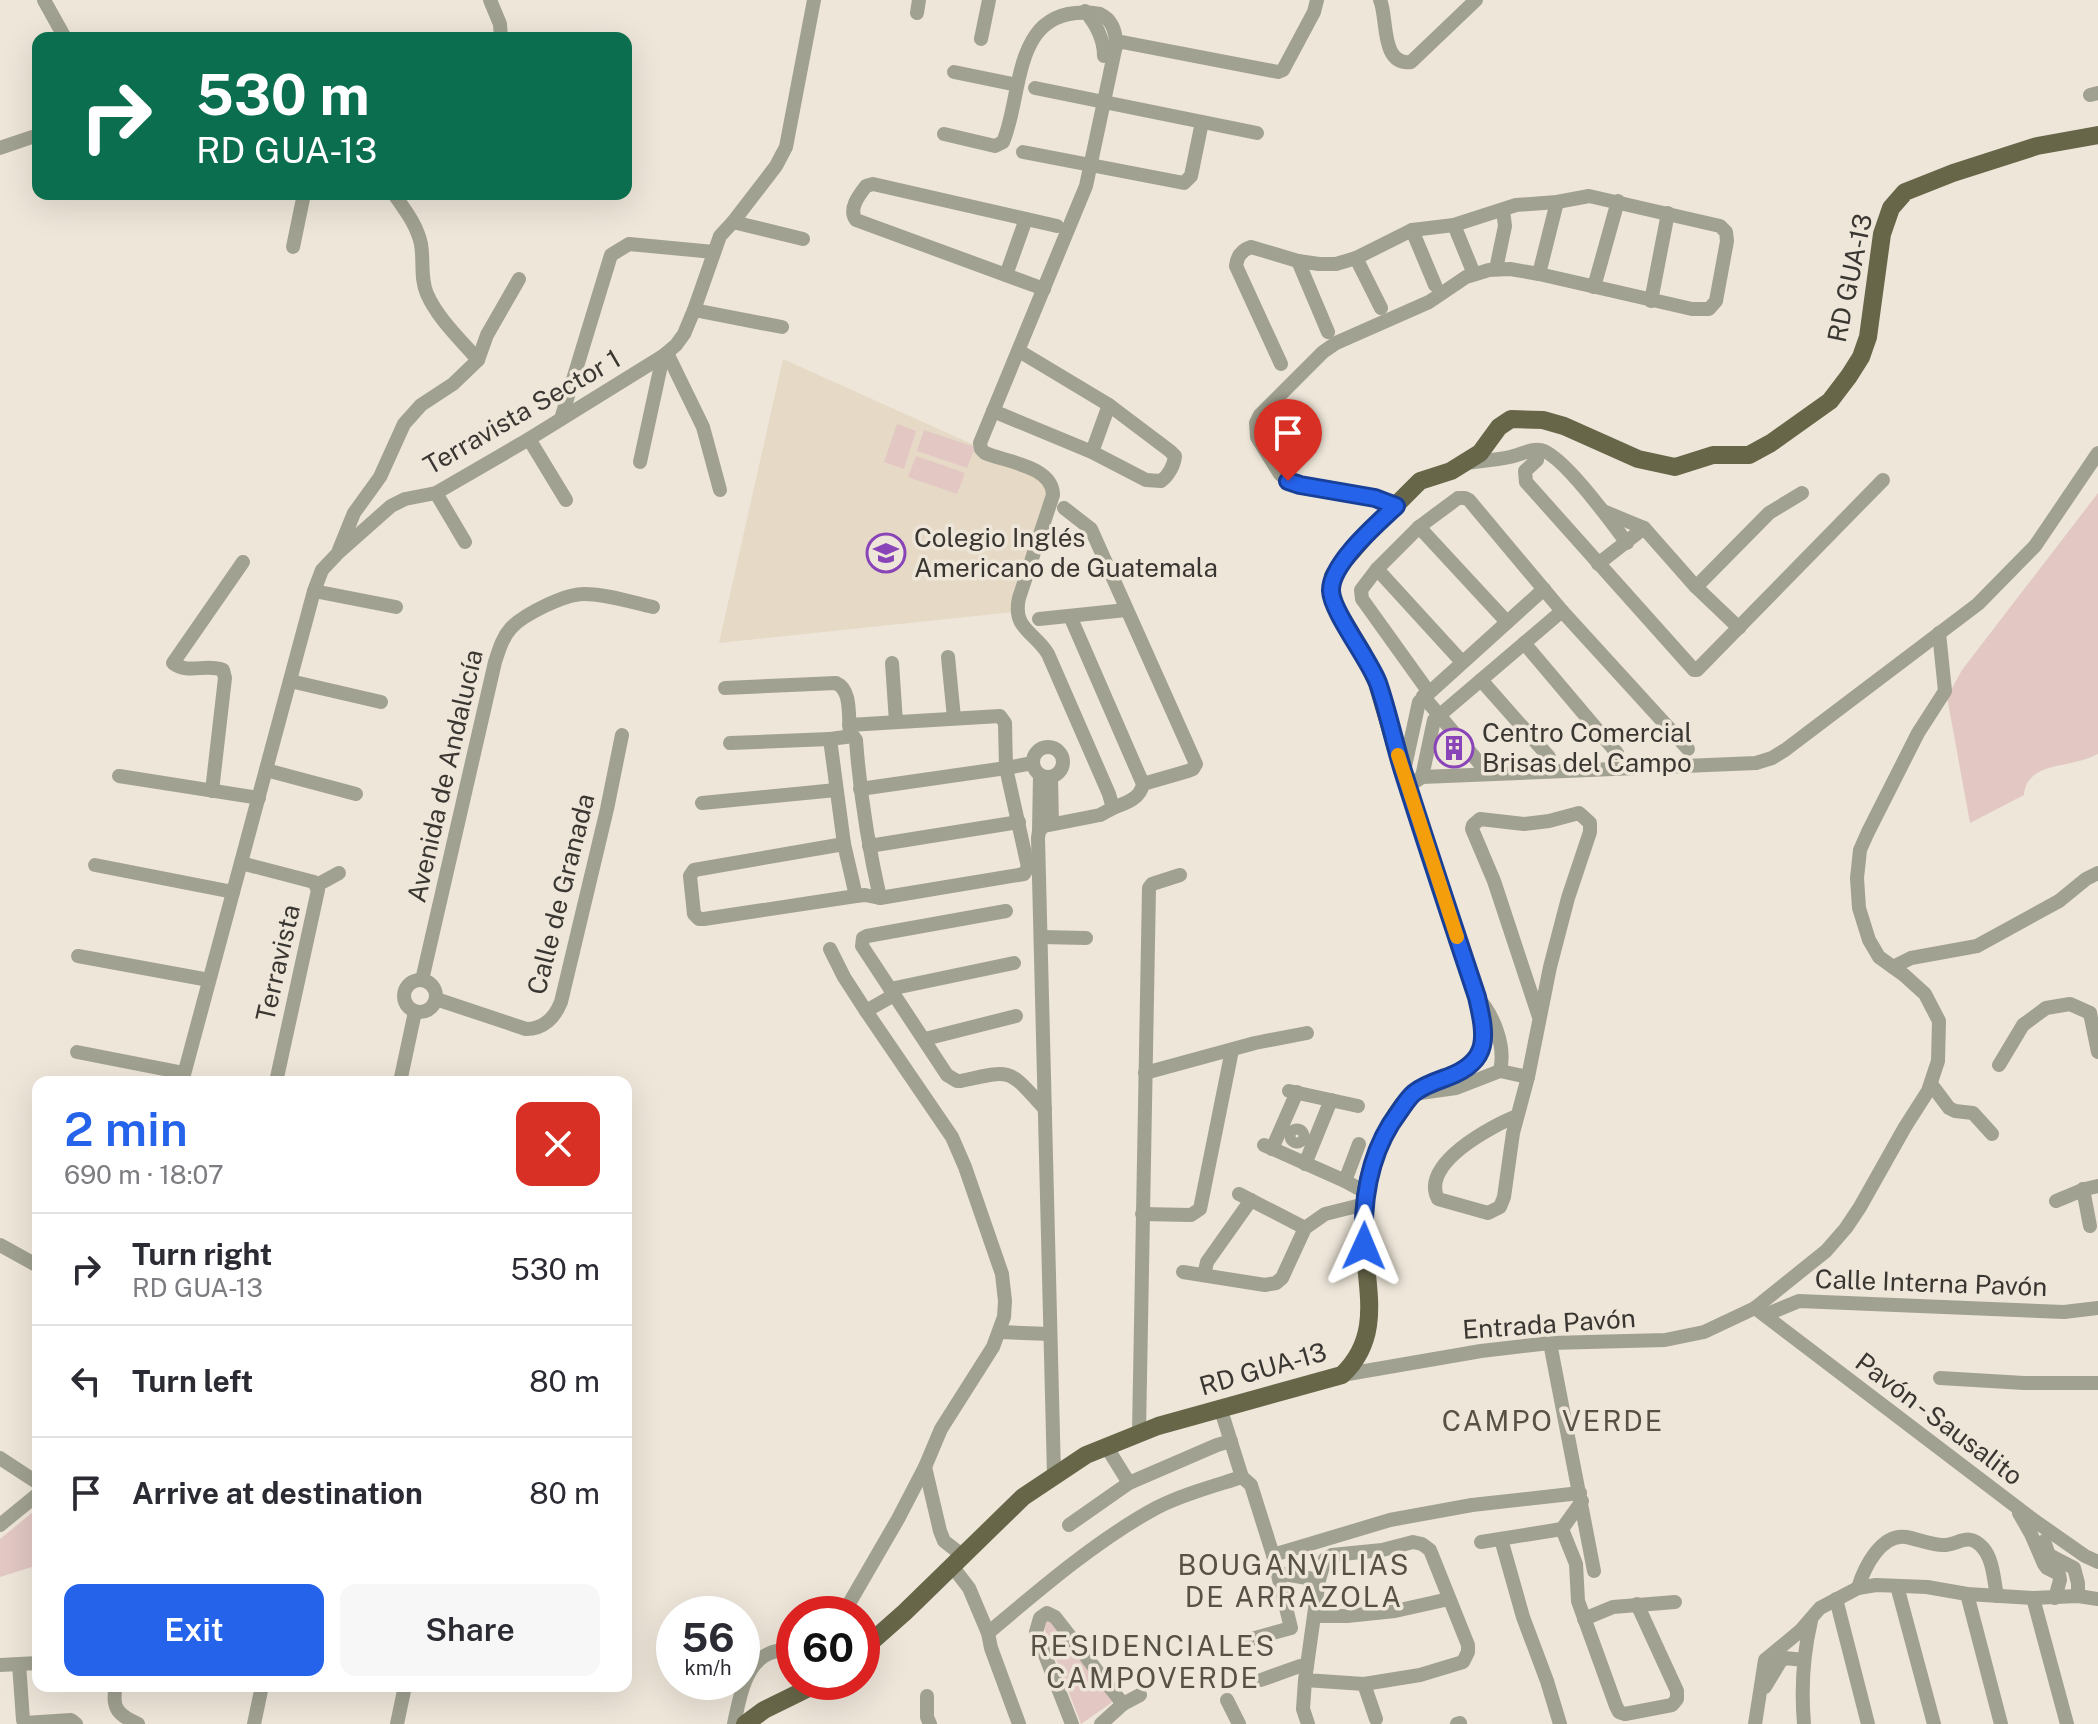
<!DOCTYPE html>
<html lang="en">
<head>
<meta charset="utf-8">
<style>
  body { margin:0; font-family:"Public Sans",sans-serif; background:#f7f7f7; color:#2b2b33; height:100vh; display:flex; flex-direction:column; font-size:30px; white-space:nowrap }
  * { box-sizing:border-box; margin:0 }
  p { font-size:26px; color:#7c7c81 }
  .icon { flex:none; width:44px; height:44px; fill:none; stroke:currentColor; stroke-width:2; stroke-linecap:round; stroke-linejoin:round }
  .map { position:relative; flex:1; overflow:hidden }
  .panel { position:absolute; left:32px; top:1076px; width:600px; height:616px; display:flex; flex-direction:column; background:#fff; border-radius:16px; box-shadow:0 8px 32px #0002 }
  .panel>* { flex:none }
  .top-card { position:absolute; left:32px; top:32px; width:600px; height:168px; border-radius:16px; box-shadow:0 8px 32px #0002; background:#0b6e4f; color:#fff; overflow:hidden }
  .speed { position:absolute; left:656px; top:1596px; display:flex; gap:16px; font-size:40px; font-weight:700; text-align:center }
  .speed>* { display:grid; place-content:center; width:104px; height:104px; border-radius:50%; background:#fff; box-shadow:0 8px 32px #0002; line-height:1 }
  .speed small { font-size:20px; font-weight:400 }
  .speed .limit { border:12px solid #d22; background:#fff; color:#111 }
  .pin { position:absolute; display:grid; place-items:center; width:68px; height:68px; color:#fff; margin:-82px -34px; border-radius:50% 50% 50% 0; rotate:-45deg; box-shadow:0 0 8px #0007 }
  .pin .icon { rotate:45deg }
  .me { position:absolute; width:88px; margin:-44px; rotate:1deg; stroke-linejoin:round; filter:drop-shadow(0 0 6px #0008) }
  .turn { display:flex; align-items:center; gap:28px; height:168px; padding:0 32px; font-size:36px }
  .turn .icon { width:104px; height:104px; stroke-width:2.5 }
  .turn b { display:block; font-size:56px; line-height:68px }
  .round { display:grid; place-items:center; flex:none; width:84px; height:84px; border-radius:16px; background:#f7f7f7 }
  .summary { display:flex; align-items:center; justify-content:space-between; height:136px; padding:0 32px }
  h1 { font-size:48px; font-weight:600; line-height:60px; color:#2563eb }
  .action { display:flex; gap:16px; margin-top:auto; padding:16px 32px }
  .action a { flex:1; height:92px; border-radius:16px; background:#2563eb; color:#fff; font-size:32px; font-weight:600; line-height:92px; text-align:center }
  .action a+a { background:#f7f7f7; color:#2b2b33 }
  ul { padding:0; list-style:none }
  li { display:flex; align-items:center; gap:24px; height:112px; padding:0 32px; border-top:2px solid #e1e1e2 }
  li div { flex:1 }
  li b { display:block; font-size:30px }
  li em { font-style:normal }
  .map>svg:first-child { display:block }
</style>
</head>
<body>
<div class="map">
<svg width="2098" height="1724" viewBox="0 0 2098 1724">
  <rect width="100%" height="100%" fill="#eee6d9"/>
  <path fill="#e6dac7" d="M783,359L1041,475L1050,487L1014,612L719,643Z"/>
  <g fill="#e2c7c3">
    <path d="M897,424L916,431L904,469L884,462Z"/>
    <path d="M924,430L975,447L967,468L917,451Z"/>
    <path d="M916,456L965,473L957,494L908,477Z"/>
    <path d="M2098,493V754C2092,757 2086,759 2079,761C2059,767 2026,766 2024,795L1970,823L1947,697L1962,670Z"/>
    <path d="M38,1508V1565L0,1577V1539Z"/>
    <path d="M1050,1618L1114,1701L1081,1724L1044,1628V1624Z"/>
  </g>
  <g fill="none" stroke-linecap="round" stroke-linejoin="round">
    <g stroke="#a1a191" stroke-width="14">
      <path d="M44,0L65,38"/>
      <path d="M490,0L500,24L501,38"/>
      <path d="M1380,0C1388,17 1380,66 1411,62L1476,0"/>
      <path d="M1085,11C1096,24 1104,38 1104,56"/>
      <path d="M917,13L919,0"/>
      <path d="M981,39L989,0"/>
      <path d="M1104,50L1122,42L1278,72L1283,70L1314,12L1317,0"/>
      <path d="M954,72L1017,85"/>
      <path d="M1035,88L1257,133"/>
      <path d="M2090,95L2098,93"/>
      <path d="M944,134L995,146L1003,142C1024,94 1010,0 1100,14C1113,20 1116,32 1116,45L1086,186L980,443L981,449L985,453C1006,462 1053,466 1053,495L1019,598C1012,629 1035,632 1048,654L1109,794L1113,808L1100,815L1044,826L1039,831L1038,838L1054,1475"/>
      <path d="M0,148L38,135"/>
      <path d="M1023,152L1184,183L1191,176L1202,122"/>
      <path d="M394,194C405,210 417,225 421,244C424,261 420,278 427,294C438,319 461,340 478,360"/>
      <path d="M733,222L803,239"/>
      <path d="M1454,225L1474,274"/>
      <path d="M1412,230L1435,285"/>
      <path d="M293,247L304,194"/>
      <path d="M1356,258L1381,308"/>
      <path d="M1298,261L1328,332"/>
      <path d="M1496,269L1505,226L1503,210"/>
      <path d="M1539,274L1557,202"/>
      <path d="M1006,275L1026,219"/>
      <path d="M1594,287L1618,201"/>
      <path d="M1044,289L856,220C848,209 859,195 866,186L873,184L1057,226"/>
      <path d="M1651,301L1668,213"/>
      <path d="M694,310L782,327"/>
      <path d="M667,353L703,427L720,490"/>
      <path d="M1281,364L1236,266C1237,256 1242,250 1251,247L1298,261L1319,264H1336L1356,258L1412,230L1454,225L1516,205L1557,202L1589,196L1720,226L1726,232L1727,241L1716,301L1709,309H1692L1539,274L1510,269L1489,270L1466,277L1429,302L1336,343L1323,352L1260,415L1256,423L1257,437L1280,474L1288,481L1300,485L1375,498L1396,506"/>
      <path d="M993,411L1092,452L1146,480L1161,481C1168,476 1174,466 1175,456L1170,451L1109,405L1019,351"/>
      <path d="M561,419L611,255L629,244L714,252"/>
      <path d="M529,439L566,500"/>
      <path d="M1534,451L1537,460L1525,471L1526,482L1694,670H1697L1883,480"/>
      <path d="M1092,452L1109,405"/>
      <path d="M640,462L663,356"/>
      <path d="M1466,463C1481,461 1496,460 1510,457C1520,455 1532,448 1541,450C1563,455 1612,523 1627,543"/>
      <path d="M436,493L465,542"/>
      <path d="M1064,508L1091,529L1196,764L1193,769L1188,771L1143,784"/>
      <path d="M1603,511L1644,528L1696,587L1739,628"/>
      <path d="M1419,527L1507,622"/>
      <path d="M339,550L354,513L380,477L404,424L421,405L453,384L478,360L487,335L519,279"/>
      <path d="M1598,564L1644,528"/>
      <path d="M1377,569L1462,662"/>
      <path d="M1696,587L1769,513L1802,493"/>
      <path d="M314,591L396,607"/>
      <path d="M1070,616L1143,784C1140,799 1126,803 1113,808"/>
      <path d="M1039,619L1126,610"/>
      <path d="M1524,643L1617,753"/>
      <path d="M948,657L954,718"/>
      <path d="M892,663L896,722"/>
      <path d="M1481,680L1549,757"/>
      <path d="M290,681L381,702"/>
      <path d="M725,688L836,683C852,690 848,716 850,732"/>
      <path d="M1428,691L1362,599L1361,590L1377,569L1419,527L1458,498H1465L1469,500L1562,611L1688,749"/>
      <path d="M1423,696L1481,765"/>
      <path d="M730,743L830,739"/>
      <circle cx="1048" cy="762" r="15"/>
      <path d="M266,770L356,794"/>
      <path d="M1404,771L1419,702L1544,589"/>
      <path d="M119,776L259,798"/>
      <path d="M1051,777L1052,824"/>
      <path d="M1422,777L1434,720L1562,611"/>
      <path d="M1408,786L1422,777L1756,763L1772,758L1785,750L1978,604L2035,546L2098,453"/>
      <path d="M860,789L1006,768L1033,763"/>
      <path d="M212,791L225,678L223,670C206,663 188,675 173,663L243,562"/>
      <path d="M702,803L836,790"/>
      <path d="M1039,831L1040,776"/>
      <path d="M844,844L694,870L690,876L694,914L699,919H704L856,896L865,895L880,898L1024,874L1028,867L1006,768L1005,723L1000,716L849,725"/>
      <path d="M869,846L1019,822"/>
      <path d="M241,863L314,882L318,890L276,1082"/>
      <path d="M95,865L233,892"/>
      <path d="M317,885L339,873"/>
      <path d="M856,896L844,844L830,739L853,736L856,740C860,794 868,845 880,898"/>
      <path d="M1006,911L867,936L863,938L862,946L947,1075L957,1081H961C1014,1069 1008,1069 1045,1109"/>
      <path d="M1041,937L1086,938"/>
      <path d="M830,949L844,977L866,1011L952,1137L965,1167L1002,1274L1005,1301L1004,1317L993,1347L941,1429L925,1467L898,1519L843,1614"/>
      <path d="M78,956L209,980"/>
      <path d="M1893,967L1911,958L1977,946L2059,901L2086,879L2098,873"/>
      <path d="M422,980L495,662C499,650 502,638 511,628C524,614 565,594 584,594C607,594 631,602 653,607"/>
      <circle cx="420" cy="996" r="16"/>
      <path d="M890,989L1014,963"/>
      <path d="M1478,998C1494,1016 1506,1046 1500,1071"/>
      <path d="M436,999L526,1029C544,1029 555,1017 561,1002L607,809L622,735"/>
      <path d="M866,1011L894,995"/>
      <path d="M2090,1013L2098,1052"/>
      <path d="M925,1039L1016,1016"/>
      <path d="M77,1052L184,1073"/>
      <path d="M1999,1065L2023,1025L2046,1008L2070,1004L2090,1013"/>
      <path d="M1145,1073L1255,1043L1307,1033"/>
      <path d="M182,1082L314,591L322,570L339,552L391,506L405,499L436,493L529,439L663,356L676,345L684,334L694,310L720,236L733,222L776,166L786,147L814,0"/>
      <path d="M400,1082L415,1012"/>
      <path d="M1931,1084L1949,1108L1955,1111L1973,1113L1992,1134"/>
      <path d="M1289,1091L1358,1106"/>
      <path d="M1420,1093L1456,1088L1500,1071L1528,1077"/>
      <path d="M1517,1116C1491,1126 1420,1164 1438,1199L1488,1213L1500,1207L1504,1197L1513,1133L1528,1077L1550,967L1568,898L1590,832V823L1579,813L1549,821L1524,824L1480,819L1473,825L1472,829L1494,881L1539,1017"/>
      <circle cx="1297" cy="1136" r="5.5"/>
      <path d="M1264,1145L1345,1181L1367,1193"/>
      <path d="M1272,1149L1297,1092"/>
      <path d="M1305,1164L1331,1100"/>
      <path d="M1345,1181L1359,1144"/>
      <path d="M2083,1189L2090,1226"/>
      <path d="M1239,1194L1305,1228"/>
      <path d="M2056,1201L2085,1189L2098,1186"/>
      <path d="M1142,1214L1191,1215L1200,1209L1232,1050"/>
      <path d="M0,1245L38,1266"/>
      <path d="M1183,1272L1265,1285L1276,1283L1282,1278L1305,1228L1325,1214L1365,1204"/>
      <path d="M1204,1275L1207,1262L1251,1200"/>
      <path d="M1755,1308L2035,1521L2085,1556L2098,1562"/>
      <path d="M1765,1315L1799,1301L2064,1312L2098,1308"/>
      <path d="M1000,1332L1050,1334"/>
      <path d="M1550,1343L1594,1571"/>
      <path d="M1342,1375L1481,1351L1550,1343L1665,1340L1704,1332L1755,1308L1826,1251L1846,1228L1860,1207L1905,1127L1928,1091L1938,1061L1939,1021L1925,994L1904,975L1879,957L1869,940L1859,908L1857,878L1860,850L1868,832L1918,733L1945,691L1939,633"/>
      <path d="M1940,1378L2024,1383H2098"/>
      <path d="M1220,1407L1242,1477L1251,1485L1273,1555L1291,1628L1244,1641"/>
      <path d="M1139,1433L1149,888L1152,884L1180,875"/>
      <path d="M1106,1446L1129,1483"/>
      <path d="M0,1458L38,1483"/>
      <path d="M925,1467L940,1531L944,1541L962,1555"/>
      <path d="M2019,1513L2031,1534L2044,1564L2047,1568L2059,1574L2060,1580L2055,1598"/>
      <path d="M0,1525L38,1494"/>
      <path d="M1069,1525L1129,1483L1217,1445L1231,1441"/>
      <path d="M1562,1529L1576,1564L1578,1601L1616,1706L1619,1712L1625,1714L1672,1705L1677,1699V1691L1637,1604"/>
      <path d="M1501,1539L1523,1617L1547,1681L1560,1724"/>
      <path d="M2044,1541L2049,1555L2074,1568L2078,1583V1596"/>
      <path d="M1481,1542L1562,1529L1582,1501"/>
      <path d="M1273,1555L1390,1520L1472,1505L1580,1493"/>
      <path d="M952,1566L969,1588L988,1633L991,1648L1019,1724"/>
      <path d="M1278,1573L1319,1580"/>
      <path d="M1897,1586L1934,1724"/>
      <path d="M1858,1588C1864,1568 1881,1533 1906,1537C1918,1539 1930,1545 1943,1545C1959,1545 1968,1531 1983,1548C1993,1559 1994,1581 1997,1596"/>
      <path d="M1967,1594L2001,1724"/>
      <path d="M2033,1598L2067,1724"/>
      <path d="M1836,1599L1868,1724"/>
      <path d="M1314,1616H1347L1395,1611L1449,1599"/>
      <path d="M1584,1619L1613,1607L1675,1602"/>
      <path d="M988,1633C1039,1590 1097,1540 1156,1508C1183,1494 1214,1486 1242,1477"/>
      <path d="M19,1664L23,1720L25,1724"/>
      <path d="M0,1665L38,1663"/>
      <path d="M1261,1680L1300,1666H1307"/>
      <path d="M1305,1680L1364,1684L1420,1675L1463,1662L1468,1652V1645L1430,1550L1422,1544L1413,1542L1382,1550L1332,1555L1325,1559L1319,1580L1305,1680L1303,1709L1308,1724"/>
      <path d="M1364,1684L1376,1719"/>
      <path d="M116,1686C111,1708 118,1715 138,1724"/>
      <path d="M1765,1687L1780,1662L1785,1658L1804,1660"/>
      <path d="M927,1696V1717L930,1724"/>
      <path d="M1227,1700L1239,1724"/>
      <path d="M25,1723L71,1720L76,1724"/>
      <path d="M254,1724L262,1686"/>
      <path d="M397,1724L405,1686"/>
      <path d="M734,1724C739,1701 744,1665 768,1654C776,1650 785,1649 794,1648"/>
      <path d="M1072,1724L1036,1632L1040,1618L1047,1613L1055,1617L1123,1704"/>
      <path d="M1101,1724L1123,1704L1140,1695"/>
      <path d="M1457,1724L1460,1723"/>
      <path d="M1755,1724L1765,1660L1800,1631L1820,1608L1858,1588L1876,1585L1927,1587L1967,1594L2033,1598L2078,1596L2098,1599"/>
      <path d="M1804,1724C1801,1689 1803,1655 1811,1621"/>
    </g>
    <g stroke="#676649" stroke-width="18">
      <path d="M862,1650L905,1612L1023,1497L1086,1455L1158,1426L1342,1375C1382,1337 1367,1292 1364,1243C1362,1216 1365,1185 1374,1159C1382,1137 1397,1107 1415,1092C1425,1084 1438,1081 1449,1077C1491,1061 1486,1035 1477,997L1403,772L1377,683L1363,653L1336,608L1331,593L1333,576L1342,563L1370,531L1420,481L1451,471L1480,453L1499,427L1511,419L1543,420L1564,426L1638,459L1675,467L1713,455H1749L1771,443L1830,401L1849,376L1861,357L1868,337L1882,234L1891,208L1905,192L1953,173L2037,146L2098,135"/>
      <path d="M745,1724L764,1710L821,1682"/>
    </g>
  </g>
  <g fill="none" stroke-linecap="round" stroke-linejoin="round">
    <g stroke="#184099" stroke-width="20">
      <path id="route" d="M1288,481L1300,485L1375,498L1396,506C1377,524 1330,564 1331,591C1332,612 1369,659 1378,683C1388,712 1394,742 1403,771C1427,847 1452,922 1477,997C1486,1036 1491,1061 1448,1077C1437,1081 1424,1085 1414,1093C1408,1098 1404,1105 1399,1112C1370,1150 1362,1199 1364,1246"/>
    </g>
    <use href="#route" stroke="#2563eb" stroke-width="14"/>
    <path stroke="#f59e0b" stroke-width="14" d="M1398,755L1457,937"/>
  </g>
  <defs>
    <g id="school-ring" transform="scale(2)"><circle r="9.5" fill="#eee6d9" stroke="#8944b8" stroke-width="1.5"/><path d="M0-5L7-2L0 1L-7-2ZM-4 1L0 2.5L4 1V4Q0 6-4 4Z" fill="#8944b8"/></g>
    <g id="building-ring" transform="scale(2)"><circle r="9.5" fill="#eee6d9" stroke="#8944b8" stroke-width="1.5"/><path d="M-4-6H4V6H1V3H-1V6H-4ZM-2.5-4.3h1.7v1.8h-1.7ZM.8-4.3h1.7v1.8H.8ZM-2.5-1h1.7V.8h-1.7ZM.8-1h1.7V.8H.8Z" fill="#8944b8"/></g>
  </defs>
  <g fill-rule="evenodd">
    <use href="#school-ring" x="886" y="553"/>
    <use href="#building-ring" x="1454" y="748"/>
  </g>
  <g text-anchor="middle" stroke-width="7" stroke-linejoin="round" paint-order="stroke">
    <g font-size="26" fill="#3a3732" stroke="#eee6d9">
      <text transform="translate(1850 278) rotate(-78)" y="9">RD GUA-13</text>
      <text transform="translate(522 412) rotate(-30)" y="9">Terravista Sector 1</text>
      <text transform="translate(445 776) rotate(-77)" y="9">Avenida de Andalucía</text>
      <text transform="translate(561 894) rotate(-76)" y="9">Calle de Granada</text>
      <text transform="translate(278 963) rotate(-77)" y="9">Terravista</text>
      <text transform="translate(1931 1283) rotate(2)" y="9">Calle Interna Pavón</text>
      <text transform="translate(1549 1324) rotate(-4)" y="9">Entrada Pavón</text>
      <text transform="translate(1263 1369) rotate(-16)" y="9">RD GUA-13</text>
      <text transform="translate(1939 1419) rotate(37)" y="9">Pavón - Sausalito</text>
    </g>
    <g font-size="26" fill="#3a3732" stroke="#eee6d9" text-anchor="start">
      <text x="914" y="547">Colegio Inglés<tspan x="914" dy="30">Americano de Guatemala</tspan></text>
      <text x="1482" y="742">Centro Comercial<tspan x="1482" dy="30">Brisas del Campo</tspan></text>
    </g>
    <g font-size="28" letter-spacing="2" fill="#575146" stroke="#eee6d9">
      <text x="1553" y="1431">CAMPO VERDE</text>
      <text x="1294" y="1575">BOUGANVILIAS<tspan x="1294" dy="32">DE ARRAZOLA</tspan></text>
      <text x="1153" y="1656">RESIDENCIALES<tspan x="1153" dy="32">CAMPOVERDE</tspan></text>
    </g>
  </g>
</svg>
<div class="speed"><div>56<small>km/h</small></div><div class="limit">60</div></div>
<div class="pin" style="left:1288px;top:481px;background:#d93025"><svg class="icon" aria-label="arrive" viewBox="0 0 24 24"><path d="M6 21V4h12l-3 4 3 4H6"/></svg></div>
<svg class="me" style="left:1364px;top:1246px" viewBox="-20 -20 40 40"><path d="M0-17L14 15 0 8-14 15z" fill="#2563eb" stroke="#fff" stroke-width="4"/></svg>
<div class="top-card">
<div class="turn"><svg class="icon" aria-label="right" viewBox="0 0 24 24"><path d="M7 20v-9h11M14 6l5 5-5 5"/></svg><div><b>530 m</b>RD GUA-13</div></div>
</div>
<section class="panel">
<div class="summary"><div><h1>2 min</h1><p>690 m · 18:07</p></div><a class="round" style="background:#d93025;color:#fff"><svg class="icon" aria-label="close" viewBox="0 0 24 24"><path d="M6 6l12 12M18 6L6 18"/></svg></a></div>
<ul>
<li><svg class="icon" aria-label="right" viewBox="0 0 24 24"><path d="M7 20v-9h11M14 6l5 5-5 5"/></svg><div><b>Turn right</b><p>RD GUA-13</p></div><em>530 m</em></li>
<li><svg class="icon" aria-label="left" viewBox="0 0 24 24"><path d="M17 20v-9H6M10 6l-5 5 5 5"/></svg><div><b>Turn left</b></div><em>80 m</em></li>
<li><svg class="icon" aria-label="arrive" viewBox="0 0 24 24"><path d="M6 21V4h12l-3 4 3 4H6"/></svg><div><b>Arrive at destination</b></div><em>80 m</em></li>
</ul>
<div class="action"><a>Exit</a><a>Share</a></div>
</section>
</div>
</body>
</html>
